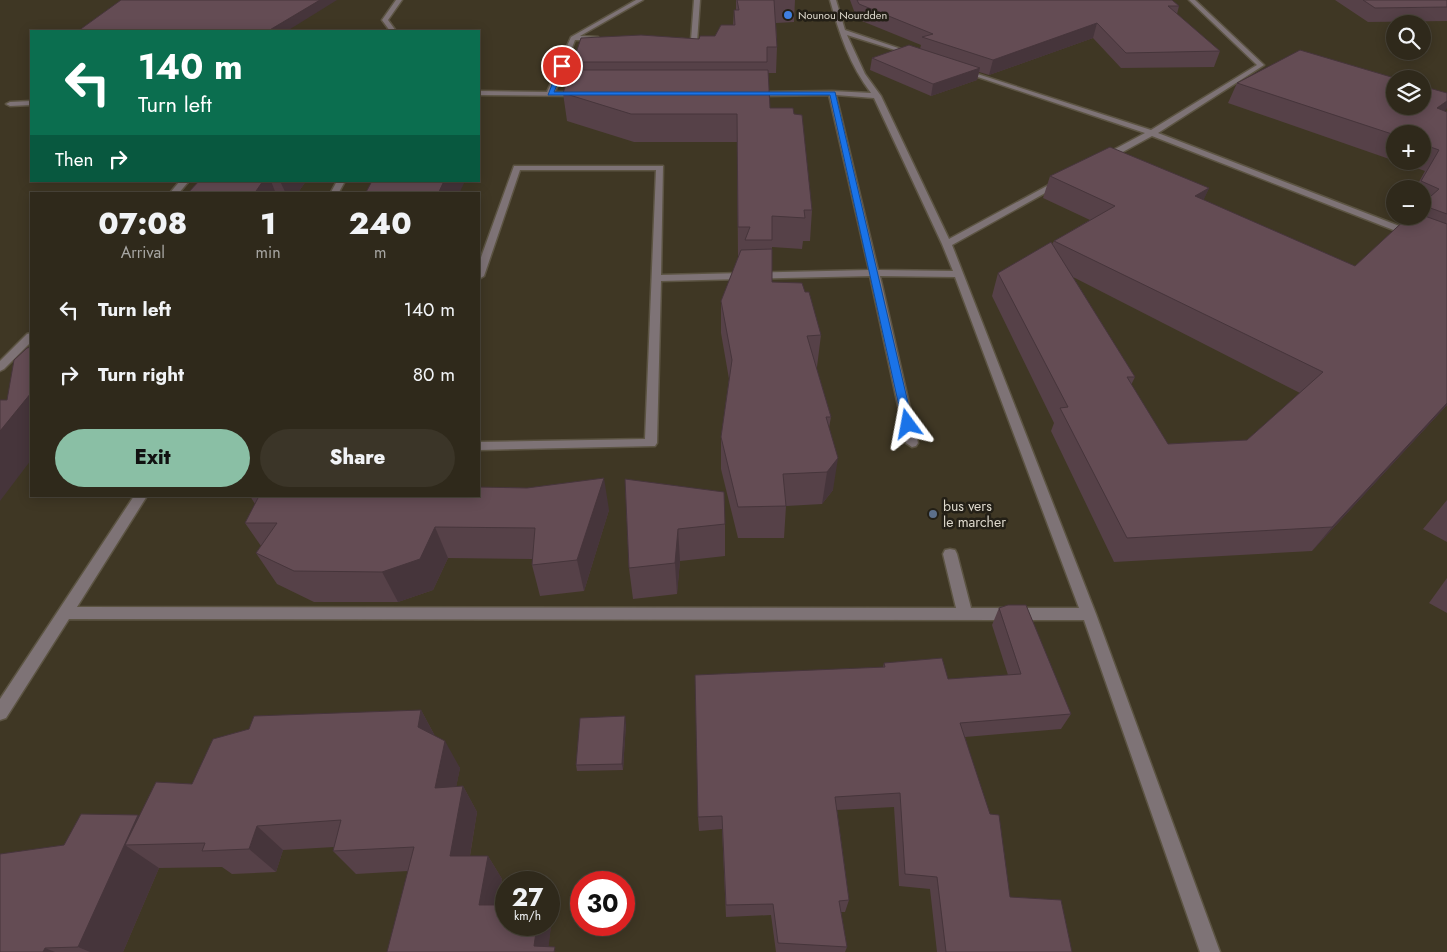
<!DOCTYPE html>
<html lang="en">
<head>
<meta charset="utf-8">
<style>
  body { margin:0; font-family:Jost,sans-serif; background:#3b3528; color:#f1f3f6; height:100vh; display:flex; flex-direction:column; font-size:19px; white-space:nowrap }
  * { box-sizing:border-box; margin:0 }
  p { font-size:16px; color:#a7a6a3 }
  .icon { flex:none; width:28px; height:28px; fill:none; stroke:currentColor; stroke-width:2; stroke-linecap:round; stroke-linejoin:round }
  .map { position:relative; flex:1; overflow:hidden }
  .details { position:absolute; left:30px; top:192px; width:450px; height:305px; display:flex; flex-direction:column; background:#2f291b; border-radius:0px; box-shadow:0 2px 12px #0003,0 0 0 1px #4a453a }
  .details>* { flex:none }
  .guide { position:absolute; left:30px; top:30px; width:450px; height:152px; border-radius:0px; box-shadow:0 2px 12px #0003,0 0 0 1px #4a453a; background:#0b6e4f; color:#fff; overflow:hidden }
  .tools { position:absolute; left:1386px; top:15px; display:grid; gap:10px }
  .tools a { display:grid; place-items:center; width:45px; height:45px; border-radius:50%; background:#2f291b; box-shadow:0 2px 12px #0003,0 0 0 1px #4a453a; font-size:25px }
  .speed { position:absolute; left:495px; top:871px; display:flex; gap:10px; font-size:25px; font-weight:700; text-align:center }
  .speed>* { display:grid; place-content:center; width:65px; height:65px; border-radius:50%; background:#2f291b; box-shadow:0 2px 12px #0003,0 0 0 1px #4a453a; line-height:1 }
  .speed small { font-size:12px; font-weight:400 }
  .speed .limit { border:8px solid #d22; background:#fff; color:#111 }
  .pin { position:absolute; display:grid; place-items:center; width:42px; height:42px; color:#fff; margin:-21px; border:2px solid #fff; border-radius:50%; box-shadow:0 1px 5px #0007 }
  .me { position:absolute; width:55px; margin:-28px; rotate:347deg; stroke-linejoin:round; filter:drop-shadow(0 0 4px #0008) }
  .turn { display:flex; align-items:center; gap:18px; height:105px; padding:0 25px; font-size:22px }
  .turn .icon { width:65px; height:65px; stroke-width:2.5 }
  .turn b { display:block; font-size:35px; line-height:42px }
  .then { display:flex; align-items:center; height:48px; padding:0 25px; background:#0003; gap:10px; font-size:19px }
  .eta { display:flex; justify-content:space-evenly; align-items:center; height:85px; text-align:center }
  .eta b { font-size:30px; font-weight:800; line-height:35px }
  .primary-button { display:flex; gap:10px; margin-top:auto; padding:10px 25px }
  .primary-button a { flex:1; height:58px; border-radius:30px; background:#8abfa5; color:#111; font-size:20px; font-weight:800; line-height:58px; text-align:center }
  .primary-button a+a { background:#3b3528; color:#f1f3f6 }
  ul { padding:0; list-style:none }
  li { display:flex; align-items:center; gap:15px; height:65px; padding:0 25px }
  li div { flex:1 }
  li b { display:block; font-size:19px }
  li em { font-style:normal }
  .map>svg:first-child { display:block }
</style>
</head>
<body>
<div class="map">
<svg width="1447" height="952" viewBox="0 0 1447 952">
  <rect width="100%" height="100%" fill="#3f3724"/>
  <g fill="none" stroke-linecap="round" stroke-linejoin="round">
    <g stroke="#5c5443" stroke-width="3">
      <g id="minor">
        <path d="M396,0H402L388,20L396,31H390L382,20Z"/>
        <path d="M636,0H643L580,36L598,37L600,40H575L555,92H583V96L479,95V91L547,92L571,37Z"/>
        <path d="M694,0H700L697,42L694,44L679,42L681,39L691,40Z"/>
        <path d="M830,0H836L845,30L916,54L911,55L847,35L865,74L881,96L949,239L1056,181L1063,183L952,245L1096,614L1220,952H1200L1084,620L69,619L6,718L0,720V699L134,496H147L77,607L956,608L943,554L945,550L950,549L955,550L957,554L971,608H1079L955,277L880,276L918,443L916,446L912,447L906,443L870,276L661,281L657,443L655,446L479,450V442L645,439L656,170H520L484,276L479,279V263L514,166H663L661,275L869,270L829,95L753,96L749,94L753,92L832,91L871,93C850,66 839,33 830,0ZM836,95L874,98L942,244L953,271L878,270Z"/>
        <path d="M1189,0H1195L1264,65L1158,133L1415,232V236H1409L1152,136L1108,160H1102V156L1145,133L960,71L965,70L1151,130L1257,65Z"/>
        <path d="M31,101V105L10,106L6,104L10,102Z"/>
        <path d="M180,181H189L178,194H169Z"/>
        <path d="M337,181H345L338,194H330Z"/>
        <path d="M31,333V342L4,369L0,371V361L27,334Z"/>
      </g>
    </g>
    <use href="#minor" fill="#7e7376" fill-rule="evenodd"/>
  </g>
  <g fill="#564148" fill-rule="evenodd">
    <path d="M736,0H795L794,22L776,23L777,47L776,73H768L770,108L812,210L810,241H803L802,249L772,247V282L821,335L817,367H816L831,417L829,428L833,490L822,504L786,506L784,538H738L721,469V437L729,379L721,333V301L738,258L737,142H634L567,121L563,93L574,70L573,62L715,36L733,25L734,10H736Z"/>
    <path d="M850,0H1172L1179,6L1177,14L1220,51L1214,67L1121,68L1093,38L989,75L979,72L977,80L931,96L870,70L872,58L920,49L921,45L857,19Z"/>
    <path d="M1335,0H1447V21L1368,22Z"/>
    <path d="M1237,83L1447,112V405L1312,551L1114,562L1051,431L1054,423L992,296L998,273L1052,244L1054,241L1090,220L1043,198L1050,176L1209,188L1203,200L1355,266L1422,216V189H1415L1425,171L1396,161H1422V134H1395V161L1228,103ZM1073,277L1300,393L1247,440L1168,444L1131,385L1135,377Z"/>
    <path d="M199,181H306L297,194H187Z"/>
    <path d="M625,479L725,524V556L680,561L677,594L633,599L629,568Z"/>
    <path d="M250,496H479L609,510L584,591L540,596L532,565V559L448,558L433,590L398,602H314L277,584L256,553L261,546L245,523L255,504Z"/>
    <path d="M1447,500V542L1423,529Z"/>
    <path d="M1447,578V613L1429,603Z"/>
    <path d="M999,608L1071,714L1061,729L965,737L1010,897L1072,952H937L930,889L899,886L894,807L837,810L849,900L845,912H841L847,947L845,952H776L771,915L726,917L722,829L699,831L698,817L883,667L884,663L948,679L1008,675L992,625Z"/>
    <path d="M421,710L435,736L460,768L456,787L463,786L477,812L470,856H488L502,879L497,905L549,925V921L551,926L548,947L558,952L408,871L356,874L333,851L334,847L283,850L276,872L232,874L222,867L159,868L123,952H0L64,845L139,816L192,784Z"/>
    <path d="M626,723L623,770L577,771L576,765Z"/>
  </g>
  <g fill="#46353b">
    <path d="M320,0H337L287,31H268Z"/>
    <path d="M1097,23L1093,38L989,75L993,60Z"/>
    <path d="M980,68L977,80L931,96L933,84Z"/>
    <path d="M1447,101V108L1442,116L1437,108Z"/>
    <path d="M479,139L480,147L479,151Z"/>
    <path d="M263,181H271L276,194H254Z"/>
    <path d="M280,181H306L297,194H286Z"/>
    <path d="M444,181H465L459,194H438Z"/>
    <path d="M1209,188L1199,210L1195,196Z"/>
    <path d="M31,393V460L0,501V431Z"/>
    <path d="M1447,403V405L1312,551L1332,527Z"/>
    <path d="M838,458L833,490L822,504L827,472Z"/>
    <path d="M604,478L609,510L584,591L577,560Z"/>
    <path d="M435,527L448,558L433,590L398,602L382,572Z"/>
    <path d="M678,529L680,561L677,594L675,563Z"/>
    <path d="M421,710L436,738L418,727Z"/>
    <path d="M625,716L626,723L623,770L622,764Z"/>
    <path d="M445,741L460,768L451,813L435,788Z"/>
    <path d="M463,786L477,812L466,879L450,856Z"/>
    <path d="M138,815L171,840L125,845L159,868L123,952H90L78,947Z"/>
    <path d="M257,826L283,850L276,872L249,849Z"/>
    <path d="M488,856L502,879L493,926L479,905Z"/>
    <path d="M549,921L551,926L548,952L534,946L537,925H549Z"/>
    <path d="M45,948L55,952H43Z"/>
  </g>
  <g fill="#644c54" stroke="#46353b">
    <path d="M121,0H320L268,31H78Z"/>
    <path d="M737,0H774L777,47H767V62H573L581,38L641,35L699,39L700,36H715L721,25H735L734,10H739Z"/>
    <path d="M857,0H1172L1179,6H1168L1220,51L1126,53L1097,23L993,60L922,37L933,34L859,4Z"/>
    <path d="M1363,0H1447V7L1375,8Z"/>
    <path d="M909,45L980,68L933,84L872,58Z"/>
    <path d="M1300,50L1398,79H1395V106H1422V86L1447,93V101L1437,108L1447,112V214L1422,205V204L1439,189L1421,181L1439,150L1422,144V134H1395V135L1237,83Z"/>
    <path d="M571,70H768L770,108H793L794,114L802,115L812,210H804L805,218L772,216V240H745L750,227H738L737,114H631L563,93Z"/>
    <path d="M1110,147L1209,188L1195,196L1355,266L1409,216H1422V215L1447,224V403L1332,527L1127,538L1060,408L1068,407L998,273L1051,242L1135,377H1127L1168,444L1247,440L1323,372L1054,241L1115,206L1050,176Z"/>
    <path d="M199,181H263L254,194H187Z"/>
    <path d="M372,181H444L438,194H365Z"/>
    <path d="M772,249V282L802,283L805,292H809L821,335L807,336L831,417H826L838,458L827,472L783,474L786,506L738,507L721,437L732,360L721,301L741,250Z"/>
    <path d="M31,347V393L0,431V400H7L14,360L27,348Z"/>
    <path d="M604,478L577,560L532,565L535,528L435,527L420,559L382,572L294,571L256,553L277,523H245L259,496H479V487L527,488Z"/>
    <path d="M625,479L724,492L725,524L678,529L675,563L629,568Z"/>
    <path d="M1008,605H1026L1071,714L960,723L990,814L999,815L1010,897L1061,900L1072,952H946L937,877L905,874L900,793L835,797L849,900L839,901L847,947L778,943L773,904L726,905L722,816L698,817L695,675L885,667L884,663L942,658L948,679L1021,674L999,608Z"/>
    <path d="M421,710L418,727L445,741L435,788L463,786L450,856H488L479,905H506V925H537L534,946L555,947L554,952H387L414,847L333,851L341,820L257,826L249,849L202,851L205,843L125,845L156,782L192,784L213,739L249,729L254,716Z"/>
    <path d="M625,716L622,764L576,765L580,718Z"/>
    <path d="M81,814L138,815L78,947L45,948L43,952H0V854L64,845Z"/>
  </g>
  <path fill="#1a73e8" stroke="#114b97" d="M560,64L565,66L554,92H835L913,424L912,427H904L903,424L830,95H548Z"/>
  <circle fill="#3f7fe0" stroke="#231f16" stroke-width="2" cx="788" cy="15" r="5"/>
  <circle fill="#5c6f8a" stroke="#231f16" stroke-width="2" cx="933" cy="514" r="5"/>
  <g text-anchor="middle" stroke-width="5" stroke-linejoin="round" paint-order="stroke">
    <g font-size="11" fill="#dfdace" stroke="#231f16" text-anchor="start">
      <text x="798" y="19">Nounou Nourdden</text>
    </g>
    <g font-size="14" fill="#dfdace" stroke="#231f16" text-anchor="start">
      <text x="943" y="511">bus vers<tspan x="943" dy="16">le marcher</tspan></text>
    </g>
  </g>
</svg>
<div class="tools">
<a><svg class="icon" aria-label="search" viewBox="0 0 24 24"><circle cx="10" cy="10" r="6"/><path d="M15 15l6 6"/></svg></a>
<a><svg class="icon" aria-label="layers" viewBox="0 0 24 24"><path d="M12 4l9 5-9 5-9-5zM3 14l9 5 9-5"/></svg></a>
<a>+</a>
<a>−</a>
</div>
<div class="speed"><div>27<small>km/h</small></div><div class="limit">30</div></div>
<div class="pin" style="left:562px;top:66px;background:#d93025"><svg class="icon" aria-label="arrive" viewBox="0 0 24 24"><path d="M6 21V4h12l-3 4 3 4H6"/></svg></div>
<svg class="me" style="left:908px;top:424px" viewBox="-20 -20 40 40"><path d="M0-17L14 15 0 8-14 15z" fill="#1a73e8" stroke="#fff" stroke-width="4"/></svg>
<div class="guide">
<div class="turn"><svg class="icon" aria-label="left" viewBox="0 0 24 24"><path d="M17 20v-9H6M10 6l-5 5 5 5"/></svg><div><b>140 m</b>Turn left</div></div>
<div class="then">Then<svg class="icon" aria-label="right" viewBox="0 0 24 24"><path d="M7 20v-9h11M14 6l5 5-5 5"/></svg></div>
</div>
<section class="details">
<div class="eta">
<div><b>07:08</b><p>Arrival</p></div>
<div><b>1</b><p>min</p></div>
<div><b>240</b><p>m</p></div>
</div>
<ul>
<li><svg class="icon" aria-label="left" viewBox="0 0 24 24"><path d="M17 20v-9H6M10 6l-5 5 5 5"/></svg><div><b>Turn left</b></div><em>140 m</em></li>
<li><svg class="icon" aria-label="right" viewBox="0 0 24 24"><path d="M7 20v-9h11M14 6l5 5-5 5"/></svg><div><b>Turn right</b></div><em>80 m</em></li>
</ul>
<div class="primary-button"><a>Exit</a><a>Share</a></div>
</section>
</div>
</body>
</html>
